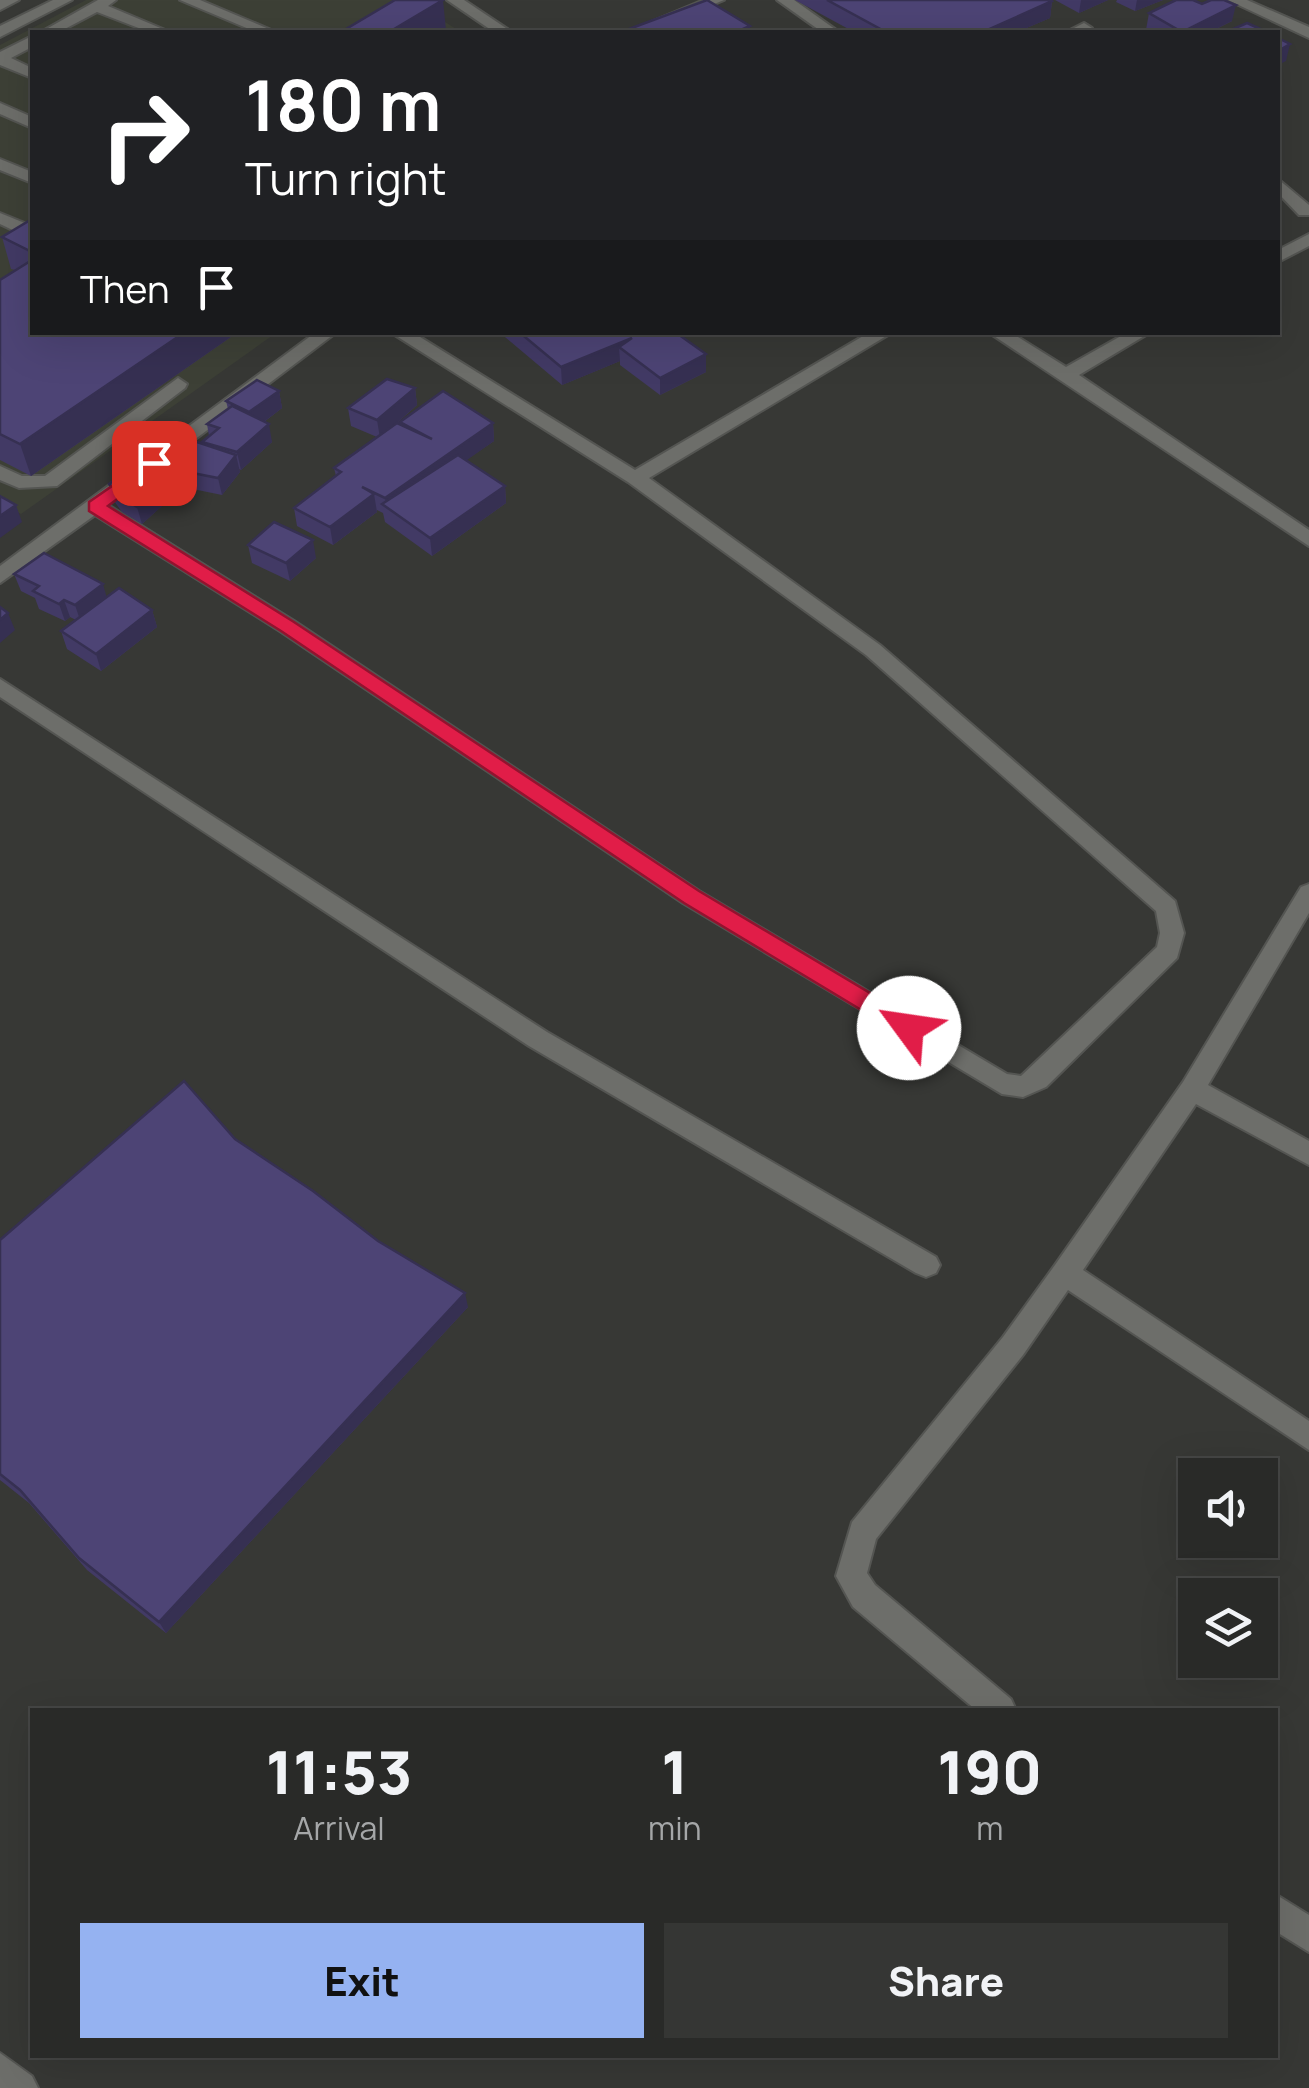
<!DOCTYPE html>
<html lang="en">
<head>
<meta charset="utf-8">
<style>
  body { margin:0; font-family:Manrope,sans-serif; background:#353634; color:#f1f3f6; height:100vh; display:flex; flex-direction:column; font-size:38px; white-space:nowrap }
  * { box-sizing:border-box; margin:0 }
  p { font-size:32px; color:#a5a7a8 }
  .icon { flex:none; width:55px; height:55px; fill:none; stroke:currentColor; stroke-width:2; stroke-linecap:round; stroke-linejoin:round }
  .map { position:relative; flex:1; overflow:hidden }
  .drawer { position:absolute; left:30px; top:1708px; width:1248px; height:350px; display:flex; flex-direction:column; background:#292a28; border-radius:0px; box-shadow:0 10px 40px #0002,0 0 0 2px #454645 }
  .drawer>* { flex:none }
  .guide { position:absolute; left:30px; top:30px; width:1250px; height:305px; border-radius:0px; box-shadow:0 10px 40px #0002,0 0 0 2px #454645; background:#202124; color:#fff; overflow:hidden }
  .fabs { position:absolute; left:1178px; top:1458px; display:grid; gap:20px }
  .fabs a { display:grid; place-items:center; width:100px; height:100px; border-radius:0px; background:#292a28; box-shadow:0 10px 40px #0002,0 0 0 2px #454645; font-size:50px }
  .pin { position:absolute; display:grid; place-items:center; width:85px; height:85px; color:#fff; margin:-42px; border-radius:20px; box-shadow:0 5px 15px #0006 }
  .me { position:absolute; width:110px; margin:-55px; rotate:301deg; stroke-linejoin:round; filter:drop-shadow(0 0 8px #0008) }
  .turn { display:flex; align-items:center; gap:35px; height:210px; padding:0 50px; font-size:45px }
  .turn .icon { width:130px; height:130px; stroke-width:2.5 }
  .turn b { display:block; font-size:70px; line-height:85px }
  .then { display:flex; align-items:center; height:95px; padding:0 50px; background:#0003; gap:20px; font-size:38px }
  .eta { display:flex; justify-content:space-evenly; align-items:center; height:170px; text-align:center }
  .eta b { font-size:60px; font-weight:800; line-height:70px }
  .button { display:flex; gap:20px; margin-top:auto; padding:20px 50px }
  .button a { flex:1; height:115px; border-radius:0px; background:#95b2f1; color:#111; font-size:40px; font-weight:800; line-height:115px; text-align:center }
  .button a+a { background:#353634; color:#f1f3f6 }
  .map>svg:first-child { display:block }
</style>
</head>
<body>
<div class="map">
<svg width="1309" height="2088" viewBox="0 0 1309 2088">
  <rect width="100%" height="100%" fill="#373835"/>
  <path fill="#3d4036" d="M86,0H410L461,32H32V332L276,333L21,514L0,502V45Z"/>
  <g fill="none" stroke-linecap="round" stroke-linejoin="round">
    <g stroke="#545552" stroke-width="4">
      <g id="service">
        <path d="M53,0H72L0,37V26Z"/>
        <path d="M98,0H116L108,6L170,32H149L97,12L59,32H41Z"/>
        <path d="M180,0H200L276,32H256Z"/>
        <path d="M777,0H794L839,32H822Z"/>
        <path d="M1084,23L1092,28L1089,31L1066,32Z"/>
        <path d="M32,36V47L11,58L32,68V78L0,65V52Z"/>
        <path d="M0,103L32,117V128L0,114Z"/>
        <path d="M0,159L32,172V183L0,170Z"/>
        <path d="M0,213L32,226V234H21L0,224Z"/>
        <path d="M178,378L187,384L185,388L57,486L19,488L0,480V466L22,476H45Z"/>
      </g>
    </g>
    <g stroke="#545552" stroke-width="4">
      <g id="minor">
        <path d="M447,0H464L512,32H494Z"/>
        <path d="M704,0H724L647,32H627Z"/>
        <path d="M1228,0H1247L1309,27V38Z"/>
        <path d="M1278,179L1309,205V215H1299L1278,193Z"/>
        <path d="M1309,234V246L1278,262V250Z"/>
        <path d="M316,332H337L108,505L294,621L699,891L1007,1074L1021,1076L1157,947L1160,933L1156,911L866,655L628,482L390,332H412L635,470L870,332H893L649,478L880,645L1175,901L1184,933L1177,958L1046,1087L1023,1097L1002,1094L683,903L280,631L95,515L0,583V566Z"/>
        <path d="M988,332H1010L1066,367L1128,332H1151L1079,375L1309,530V546Z"/>
        <path d="M0,679L547,1032L936,1257L940,1265L936,1273L926,1277L916,1273L529,1046L0,697Z"/>
        <path d="M1309,884V913L1208,1085L1309,1141V1165L1196,1104L1083,1270L1309,1421V1450L1068,1290L1023,1355L876,1539L867,1573L875,1585L1011,1699L1016,1710H976L853,1607L836,1576L852,1522L1003,1337L1055,1265L1183,1082L1301,887Z"/>
        <path d="M1275,1894L1309,1915V1952L1275,1931Z"/>
        <path d="M0,2053L32,2076L38,2088H0Z"/>
      </g>
    </g>
    <g stroke="#545552" stroke-width="4">
      <path id="secondary" d="M0,0H19L0,10Z"/>
    </g>
    <use href="#service" fill="#6d6e6a" fill-rule="evenodd"/>
    <use href="#minor" fill="#6d6e6a" fill-rule="evenodd"/>
    <use href="#secondary" fill="#6d6e6a" fill-rule="evenodd"/>
  </g>
  <g fill="#423a65">
    <path d="M795,0H1051L1052,1L1050,18L1017,32H854Z"/>
    <path d="M1055,0H1108L1079,13Z"/>
    <path d="M1117,0H1163L1135,11L1116,2Z"/>
    <path d="M1149,13L1232,21L1210,32H1151L1146,30Z"/>
    <path d="M32,219V332H238L31,476L0,460V280L15,270L11,269L2,237Z"/>
    <path d="M499,332H675L706,354V372L660,395L620,365V361L562,385Z"/>
    <path d="M415,388L417,405L397,423L401,424L400,422L493,423L494,441L466,460L505,486L506,503L432,556L385,522L383,513L377,510V512L333,545L297,526L294,508L336,476L334,468L377,437L351,426L348,408Z"/>
    <path d="M279,391L282,408L264,422L272,442L241,470L239,469L240,472L222,495L183,487L142,524L122,512L114,501L109,484L203,444L202,442L209,436L207,424L228,409L226,401Z"/>
    <path d="M248,545L316,558L290,581L252,563Z"/>
    <path d="M14,574L152,610L157,627L101,671L67,649L61,631L76,620L70,617L65,621L39,609L35,598L21,591Z"/>
    <path d="M235,1139L468,1307L166,1633L87,1570L29,1503L0,1480V1240Z"/>
  </g>
  <g fill="#363052">
    <path d="M443,0L446,30L442,32H389Z"/>
    <path d="M1081,0H1108L1079,13Z"/>
    <path d="M1137,0H1163L1135,11Z"/>
    <path d="M1052,1L1050,18L1017,32H983Z"/>
    <path d="M1236,5L1232,21L1210,32H1182Z"/>
    <path d="M750,26V32H736Z"/>
    <path d="M1290,44L1286,61L1278,65V51Z"/>
    <path d="M185,332H238L31,476L20,444Z"/>
    <path d="M632,338L619,347L620,361L562,385L561,367Z"/>
    <path d="M706,354V372L660,395V378Z"/>
    <path d="M415,388L417,405L380,438L377,420Z"/>
    <path d="M279,391L282,408L253,430L249,412Z"/>
    <path d="M493,423L494,441L393,512L387,507L385,498Z"/>
    <path d="M269,424L272,442L241,470L237,452Z"/>
    <path d="M236,455L240,472L222,495L218,478Z"/>
    <path d="M178,470L183,487L142,524L137,507Z"/>
    <path d="M505,486L506,503L432,556L430,538Z"/>
    <path d="M374,494L377,512L333,545L330,527Z"/>
    <path d="M16,505L22,522L0,538V516Z"/>
    <path d="M313,540L316,558L290,581L286,563Z"/>
    <path d="M103,584L108,602L81,623L75,605Z"/>
    <path d="M64,600L70,617L65,621L59,604Z"/>
    <path d="M152,610L157,627L101,671L96,654Z"/>
    <path d="M8,613L15,630L0,643V620Z"/>
    <path d="M465,1293L468,1307L166,1633L159,1622Z"/>
  </g>
  <g fill="#4d4475" stroke="#363052" stroke-width="2.5">
    <path d="M395,0H443L389,32H341Z"/>
    <path d="M707,0L750,26L736,32H621Z"/>
    <path d="M827,0H1051L1052,1L983,32H886Z"/>
    <path d="M1176,0H1193L1202,4L1211,0H1224L1236,5L1182,32L1149,13Z"/>
    <path d="M1247,23L1267,32H1226Z"/>
    <path d="M1278,38L1290,44L1278,51Z"/>
    <path d="M32,219V252L2,237Z"/>
    <path d="M32,260V332H185L20,444L0,434V280Z"/>
    <path d="M519,332H675L706,354L660,378L619,347L632,338L561,367Z"/>
    <path d="M387,379L415,388L377,420L348,408Z"/>
    <path d="M257,380L279,391L249,412L226,401Z"/>
    <path d="M443,391L493,423L385,498L362,487L374,494L330,527L294,508L341,472L334,468L397,423L432,439L400,422Z"/>
    <path d="M232,406L269,424L237,452L202,442L219,428L207,424Z"/>
    <path d="M176,435L236,455L218,478L178,470L137,507L117,494L109,484Z"/>
    <path d="M458,455L505,486L430,538L382,504Z"/>
    <path d="M0,496L16,505L0,516Z"/>
    <path d="M274,522L313,540L286,563L248,545Z"/>
    <path d="M44,553L103,584L75,605L64,600L59,604L33,591L39,586L14,574Z"/>
    <path d="M119,588L152,610L96,654L61,631Z"/>
    <path d="M0,607L8,613L0,620Z"/>
    <path d="M184,1081L235,1139L313,1191L378,1241L465,1293L159,1622L79,1558L20,1490L0,1474V1240Z"/>
  </g>
  <path fill="#e11d48" stroke="#92132f" stroke-width="2.5" d="M154,457L160,459V467L108,506L294,622L699,891L917,1021L920,1028L917,1034H901L684,903L281,631L89,511V502Z"/>
</svg>
<div class="fabs">
<a><svg class="icon" aria-label="sound" viewBox="0 0 24 24"><path d="M4 9h4l5-4v14l-5-4H4zM17 9q2 3 0 6"/></svg></a>
<a><svg class="icon" aria-label="layers" viewBox="0 0 24 24"><path d="M12 4l9 5-9 5-9-5zM3 14l9 5 9-5"/></svg></a>
</div>
<div class="pin" style="left:154px;top:463px;background:#d93025"><svg class="icon" aria-label="arrive" viewBox="0 0 24 24"><path d="M6 21V4h12l-3 4 3 4H6"/></svg></div>
<svg class="me" style="left:909px;top:1028px" viewBox="-20 -20 40 40"><circle r="19" fill="#fff"/><path d="M0-13L10 11 0 6-10 11z" fill="#e11d48"/></svg>
<div class="guide">
<div class="turn"><svg class="icon" aria-label="right" viewBox="0 0 24 24"><path d="M7 20v-9h11M14 6l5 5-5 5"/></svg><div><b>180 m</b>Turn right</div></div>
<div class="then">Then<svg class="icon" aria-label="arrive" viewBox="0 0 24 24"><path d="M6 21V4h12l-3 4 3 4H6"/></svg></div>
</div>
<section class="drawer">
<div class="eta">
<div><b>11:53</b><p>Arrival</p></div>
<div><b>1</b><p>min</p></div>
<div><b>190</b><p>m</p></div>
</div>
<div class="button"><a>Exit</a><a>Share</a></div>
</section>
</div>
</body>
</html>
